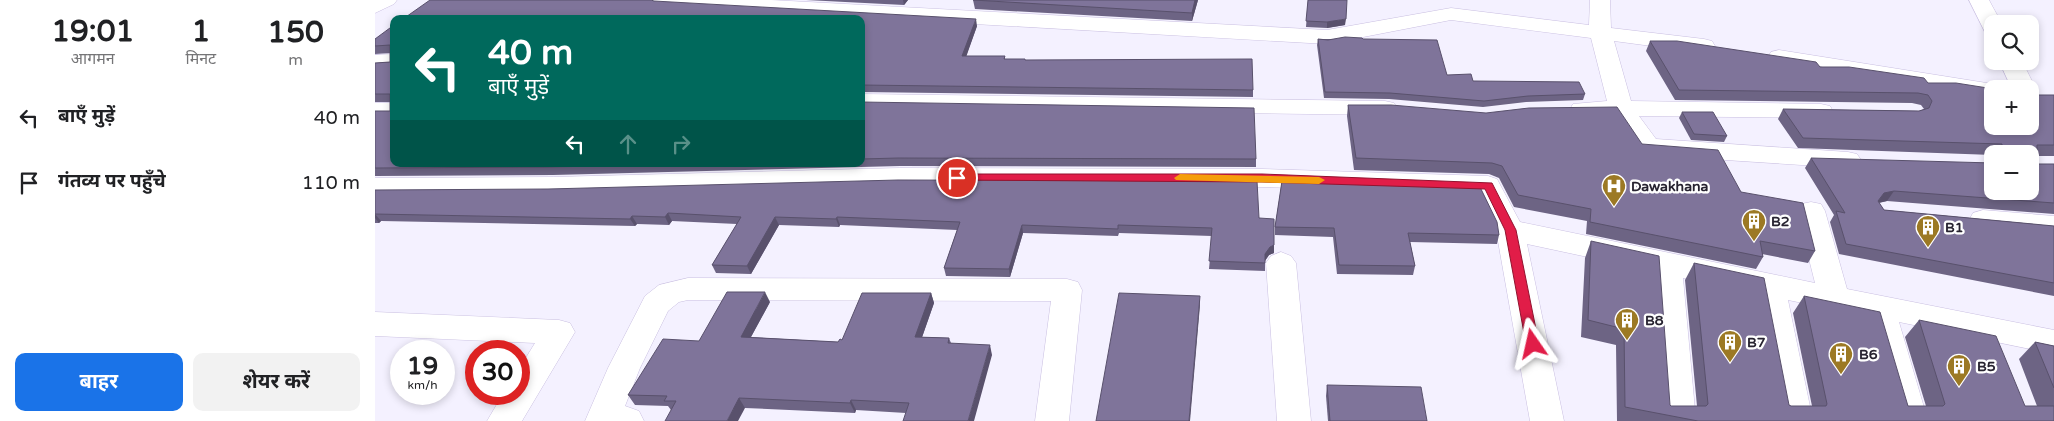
<!DOCTYPE html>
<html lang="hi">
<head>
<meta charset="utf-8">
<style>
  body { margin:0; font-family:"Varela Round","Noto Sans Devanagari",sans-serif; background:#f2f2f2; color:#202124; height:100vh; display:flex; flex-direction:column; font-size:19px; white-space:nowrap }
  * { box-sizing:border-box; margin:0 }
  p { font-size:16px; color:#757577 }
  .icon { flex:none; width:28px; height:28px; fill:none; stroke:currentColor; stroke-width:2; stroke-linecap:round; stroke-linejoin:round }
  .map { position:relative; flex:1; overflow:hidden }
  .panel { display:flex; flex-direction:column; background:#fff; width:375px }
  .panel>* { flex:none }
  .top-card { position:absolute; left:15px; top:15px; width:475px; height:152px; border-radius:10px; box-shadow:0 2px 8px #0003; background:#00695c; color:#fff; overflow:hidden }
  .controls { position:absolute; left:1609px; top:15px; display:grid; gap:10px }
  .controls a { display:grid; place-items:center; width:55px; height:55px; border-radius:10px; background:#fff; box-shadow:0 2px 8px #0003; font-size:25px }
  .speed { position:absolute; left:15px; top:340px; display:flex; gap:10px; font-size:25px; font-weight:700; text-align:center }
  .speed>* { display:grid; place-content:center; width:65px; height:65px; border-radius:50%; background:#fff; box-shadow:0 2px 8px #0003; line-height:1 }
  .speed small { font-size:12px; font-weight:400 }
  .speed .limit { border:8px solid #d22; background:#fff; color:#111 }
  .pin { position:absolute; display:grid; place-items:center; width:42px; height:42px; color:#fff; margin:-21px; border:2px solid #fff; border-radius:50%; box-shadow:0 1px 5px #0007 }
  .me { position:absolute; width:55px; margin:-28px; rotate:349deg; stroke-linejoin:round; filter:drop-shadow(0 0 4px #0008) }
  .turn { display:flex; align-items:center; gap:18px; height:105px; padding:0 15px; font-size:22px }
  .turn .icon { width:65px; height:65px; stroke-width:2.5 }
  .turn b { display:block; font-size:35px; line-height:42px }
  .lanes { display:flex; align-items:center; height:48px; padding:0 15px; background:#0003; justify-content:center; gap:25px; direction:ltr }
  .lanes .off { opacity:.35 }
  .eta { display:flex; justify-content:space-evenly; align-items:center; height:85px; text-align:center }
  .eta b { font-size:30px; font-weight:700; line-height:35px }
  .primary-button { display:flex; gap:10px; margin-top:auto; padding:10px 15px }
  .primary-button a { flex:1; height:58px; border-radius:10px; background:#1a73e8; color:#fff; font-size:20px; font-weight:700; line-height:58px; text-align:center }
  .primary-button a+a { background:#f2f2f2; color:#202124 }
  ul { padding:0; list-style:none }
  li { display:flex; align-items:center; gap:15px; height:65px; padding:0 15px }
  li div { flex:1 }
  li b { display:block; font-size:19px }
  li em { font-style:normal }
  main { display:flex; flex:1; min-height:0 }
  .map>svg:first-child { display:block }
</style>
</head>
<body>
<main>
<section class="panel">
<div class="eta">
<div><b>19:01</b><p>आगमन</p></div>
<div><b>1</b><p>मिनट</p></div>
<div><b>150</b><p>m</p></div>
</div>
<ul>
<li><svg class="icon" aria-label="left" viewBox="0 0 24 24"><path d="M17 20v-9H6M10 6l-5 5 5 5"/></svg><div><b>बाएँ मुड़ें</b></div><em>40 m</em></li>
<li><svg class="icon" aria-label="arrive" viewBox="0 0 24 24"><path d="M6 21V4h12l-3 4 3 4H6"/></svg><div><b>गंतव्य पर पहुँचे</b></div><em>110 m</em></li>
</ul>
<div class="primary-button"><a>बाहर</a><a>शेयर करें</a></div>
</section>
<div class="map">
<svg width="1679" height="421" viewBox="0 0 1679 421">
  <rect width="100%" height="100%" fill="#f4f1ff"/>
  <g fill="none" stroke-linecap="round" stroke-linejoin="round">
    <g stroke="#c9bfe1" stroke-width="1">
      <g id="minor">
        <path d="M0,0H22L19,4L0,13Z"/>
        <path d="M272,0H396L952,30L1076,8L1214,25L1215,0H1235L1236,28L1329,39L1337,41L1340,46L1337,51L1329,53L1239,41L1256,101L1446,104L1455,106L1458,111L1455,116L1446,118L1264,116L1281,139L1473,152L1482,154L1486,160L1482,166L1473,168L1273,155L1264,153L1239,115L1207,116L1198,114L1195,109L1198,104L1232,101L1216,38L1076,20L952,44L282,6L275,4Z"/>
        <path d="M1594,0H1614L1627,24H1618V33L1610,32Z"/>
        <path d="M1404,50L1618,84L1626,86L1628,89H1618V98L1396,62L1393,57L1396,52Z"/>
        <path d="M19,54V68L0,69V55Z"/>
        <path d="M1624,61H1647L1661,89L1657,94L1655,95V89H1637Z"/>
        <path d="M486,94L1010,101L1019,103L1022,108L1019,113L1010,115L486,108Z"/>
        <rect x="0" y="103" width="19" height="14"/>
        <path d="M525,168L887,169L1113,176L1122,179L1145,222L1440,283L1422,211L1426,204L1436,202L1446,204L1450,211L1472,289L1679,330V354L1524,322L1553,421H1519L1491,316L1413,300L1438,421H1404L1381,293L1308,278L1321,421H1287L1278,271L1152,244L1189,421H1155L1121,230L1104,194L887,187L525,186L178,195L0,196V178L178,177Z"/>
        <path d="M1608,210L1679,216V236L1608,230L1598,227L1594,220L1598,213Z"/>
        <path d="M906,252L916,256L921,263L936,421H902L891,263L896,256Z"/>
        <path d="M313,278L692,279L703,282L707,290L694,421H660L676,301L313,300L304,302L293,311L265,368L250,406L264,411L269,421H210L233,368L270,296L284,285Z"/>
        <path d="M0,312L184,320L195,323L200,332L147,421H112L128,394H144V369L160,343L0,336Z"/>
      </g>
    </g>
    <use href="#minor" fill="#fff" fill-rule="evenodd"/>
  </g>
  <g fill="#6d6484">
    <path d="M431,0H533L529,5Z"/>
    <path d="M598,0H823L817,21L600,9Z"/>
    <path d="M933,0L970,25L952,28L931,27Z"/>
    <path d="M279,1L602,26L591,56H630V59H650V60L878,90V97L486,92V19Z"/>
    <path d="M19,25V164H486V102L881,159V167L525,166L178,175L0,176V111H15V102H0V63L15,62V53L0,54V46Z"/>
    <path d="M943,39H988L1072,75L1098,81L1210,94L1208,100L1151,102L1108,107L1014,99L949,98L942,45Z"/>
    <path d="M1275,41L1553,83L1618,126L1679,95V156H1662V164H1679V214L1512,201L1504,203L1509,210L1679,226V296L1464,254L1455,222L1459,215L1430,168L1436,158L1618,191L1655,154H1618V155L1423,148L1403,119L1408,109L1544,111L1549,109L1546,105L1537,103L1300,100L1271,51Z"/>
    <path d="M973,105L1267,144L1366,192L1440,251L1433,263L1387,254L1388,257L1381,269L1211,234L1212,221L1139,207L1124,178L1114,174L979,170L972,116Z"/>
    <path d="M1307,112L1352,136L1349,142L1316,140L1304,118Z"/>
    <path d="M907,181L1124,235L1122,244L1035,242L1040,266L1038,275L962,274L958,237L900,235V227Z"/>
    <path d="M0,190L884,218L899,245V253L894,255L890,261V271L834,269L837,236L744,233L743,236L648,233L635,277L571,276L569,268L582,230L465,225L464,227L404,225L376,274L341,273L337,265L362,224L297,221L294,225L262,224L260,226L6,221L4,223H0Z"/>
    <path d="M1216,241L1295,405L1296,406H1322L1310,280L1319,263L1414,405L1416,406H1437L1418,313L1429,296L1533,406H1551L1530,337L1544,320L1650,406H1662L1644,359L1660,342L1679,346V421H1242L1241,345L1206,337L1210,258Z"/>
    <path d="M556,293L559,303L547,337L574,338L576,343L617,355L531,413L481,410L480,413L370,408L296,410L293,406L260,405L253,395L324,341L395,302L376,337L463,342Z"/>
    <path d="M952,385L1052,421H953L951,396Z"/>
  </g>
  <g fill="#59516c">
    <path d="M528,0H533L529,5Z"/>
    <path d="M820,0H823L817,21V13Z"/>
    <path d="M601,19L602,26L589,63L587,56Z"/>
    <path d="M971,19L970,25L952,28V22Z"/>
    <path d="M1519,191L1512,201L1502,203L1509,193Z"/>
    <path d="M293,213L297,221L294,225L290,217Z"/>
    <path d="M0,214L6,221L4,223L0,218Z"/>
    <path d="M257,216L262,224L260,226L255,219Z"/>
    <path d="M400,217L404,225L376,274L372,266Z"/>
    <path d="M462,217L465,225L464,227L461,219Z"/>
    <path d="M647,225L648,233L635,277L634,269Z"/>
    <path d="M899,245V253L894,255L889,262L890,254L895,247Z"/>
    <path d="M390,292L395,302L371,346L366,337Z"/>
    <path d="M556,293L559,303L544,346L540,337Z"/>
    <path d="M825,296V305L815,421H814Z"/>
    <path d="M615,345L617,355L599,421H593Z"/>
    <path d="M364,398L370,408L363,421H352Z"/>
    <path d="M476,400L481,410L480,413L475,403Z"/>
  </g>
  <g fill="#7f749a" stroke="#59516c">
    <path d="M55,0H276L279,1L601,19L587,56H630L629,59H650V60L877,59L878,90L486,85V19H28Z"/>
    <path d="M598,0H820L817,13Z"/>
    <path d="M933,0H972L971,19L952,22L931,21Z"/>
    <path d="M19,25V164H318L173,167L0,168V111H15V94H0V63L15,62V45L0,46V39Z"/>
    <path d="M970,37L987,38L988,39L1062,40L1072,75L1096,74L1098,81L1204,82L1210,94L1153,96L1109,101L1015,93L950,92L943,39L953,40Z"/>
    <path d="M1275,41H1302L1441,62L1445,67H1474L1549,78L1553,83H1581L1619,89H1618V126H1655V95H1679V145H1662V164H1679V203L1519,191L1509,193L1503,201L1509,210L1679,226V283L1471,244L1461,211L1470,213L1436,158L1618,163V191H1655V154H1627V144L1428,138L1408,109L1544,111L1554,108L1557,101L1553,95L1543,93L1304,90Z"/>
    <path d="M486,102L879,108L881,159L523,158L486,159Z"/>
    <path d="M973,105H1016L1111,113L1154,108L1242,107L1267,144L1343,150L1366,192L1428,203L1440,251L1385,241L1388,257L1215,222L1216,209L1143,195L1127,166L1117,163L981,158Z"/>
    <path d="M1307,112H1338L1352,136L1319,134Z"/>
    <path d="M523,180L882,181L884,218L899,219V245L895,247L890,254V263L834,261L837,228L743,225V229L647,225L634,269L569,268L585,222L462,217L461,219L400,217L372,266L337,265L366,217L293,213L290,217L257,216L255,219L0,214V190L173,189Z"/>
    <path d="M907,181L1105,187L1122,222L1124,235L1033,233L1040,266L964,265L959,228L900,227Z"/>
    <path d="M1216,241L1284,256L1295,405L1296,406H1331L1333,404L1319,263L1389,278L1414,405L1416,406H1451L1452,404L1429,296L1505,312L1533,406H1568L1570,404L1544,320L1621,336L1650,406H1679V421H1323L1250,407L1249,329L1213,320Z"/>
    <path d="M352,292H390L366,337L463,342L465,339L467,340L487,293H556L540,337L574,338L573,343L615,345L593,421H528L534,403L476,400L475,403L364,398L352,421H290L301,401H289L292,396L253,395L288,339L324,341Z"/>
    <path d="M744,293L825,296L814,421H721Z"/>
    <path d="M1660,342L1679,346V388Z"/>
    <path d="M952,385L1046,387L1052,421H955Z"/>
  </g>
  <path fill="#e11d48" stroke="#92132f" d="M582,174H887L1117,183L1141,230L1164,344L1162,348L1158,350L1153,348L1151,344L1130,230L1110,189L887,182L578,180L577,178Z"/>
  <path fill="#f59e0b" d="M805,174L944,177L950,180L944,184L801,180L799,178Z"/>
  <defs>
    <g id="hospital-pin" transform="scale(1.25)"><path d="M0 17L-7.5 6A9.5 9.5 0 1 1 7.5 6Z" fill="#9c7924" stroke="#fff"/><path d="M-5-5h3v3.5h4V-5h3V5h-3V1.5h-4V5h-3Z" fill="#fff"/></g>
    <g id="building-pin" transform="scale(1.25)"><path d="M0 17L-7.5 6A9.5 9.5 0 1 1 7.5 6Z" fill="#9c7924" stroke="#fff"/><path d="M-4-6H4V6H1V3H-1V6H-4ZM-2.5-4.3h1.7v1.8h-1.7ZM.8-4.3h1.7v1.8H.8ZM-2.5-1h1.7V.8h-1.7ZM.8-1h1.7V.8H.8Z" fill="#fff"/></g>
  </defs>
  <g fill-rule="evenodd">
    <use href="#hospital-pin" x="1239" y="186"/>
    <use href="#building-pin" x="1379" y="221"/>
    <use href="#building-pin" x="1553" y="227"/>
    <use href="#building-pin" x="1252" y="320"/>
    <use href="#building-pin" x="1355" y="342"/>
    <use href="#building-pin" x="1466" y="354"/>
    <use href="#building-pin" x="1584" y="366"/>
  </g>
  <g text-anchor="middle" stroke-width="4.5" stroke-linejoin="round" paint-order="stroke">
    <g font-size="14" font-weight="bold" fill="#272330" stroke="#fff" text-anchor="start">
      <text x="1256" y="191">Dawakhana</text>
      <text x="1396" y="226">B2</text>
      <text x="1570" y="232">B1</text>
      <text x="1270" y="325">B8</text>
      <text x="1372" y="347">B7</text>
      <text x="1484" y="359">B6</text>
      <text x="1602" y="371">B5</text>
    </g>
  </g>
</svg>
<div class="controls">
<a><svg class="icon" aria-label="search" viewBox="0 0 24 24"><circle cx="10" cy="10" r="6"/><path d="M15 15l6 6"/></svg></a>
<a>+</a>
<a>−</a>
</div>
<div class="speed"><div>19<small>km/h</small></div><div class="limit">30</div></div>
<div class="pin" style="left:582px;top:178px;background:#d93025"><svg class="icon" aria-label="arrive" viewBox="0 0 24 24"><path d="M6 21V4h12l-3 4 3 4H6"/></svg></div>
<svg class="me" style="left:1158px;top:344px" viewBox="-20 -20 40 40"><path d="M0-17L14 15 0 8-14 15z" fill="#e11d48" stroke="#fff" stroke-width="4"/></svg>
<div class="top-card">
<div class="turn"><svg class="icon" aria-label="left" viewBox="0 0 24 24"><path d="M17 20v-9H6M10 6l-5 5 5 5"/></svg><div><b>40 m</b>बाएँ मुड़ें</div></div>
<div class="lanes"><svg class="icon" aria-label="left" viewBox="0 0 24 24"><path d="M17 20v-9H6M10 6l-5 5 5 5"/></svg><svg class="icon off" aria-label="ahead" viewBox="0 0 24 24"><path d="M12 20V5M6 11l6-6 6 6"/></svg><svg class="icon off" aria-label="right" viewBox="0 0 24 24"><path d="M7 20v-9h11M14 6l5 5-5 5"/></svg></div>
</div>
</div>
</main>
</body>
</html>
